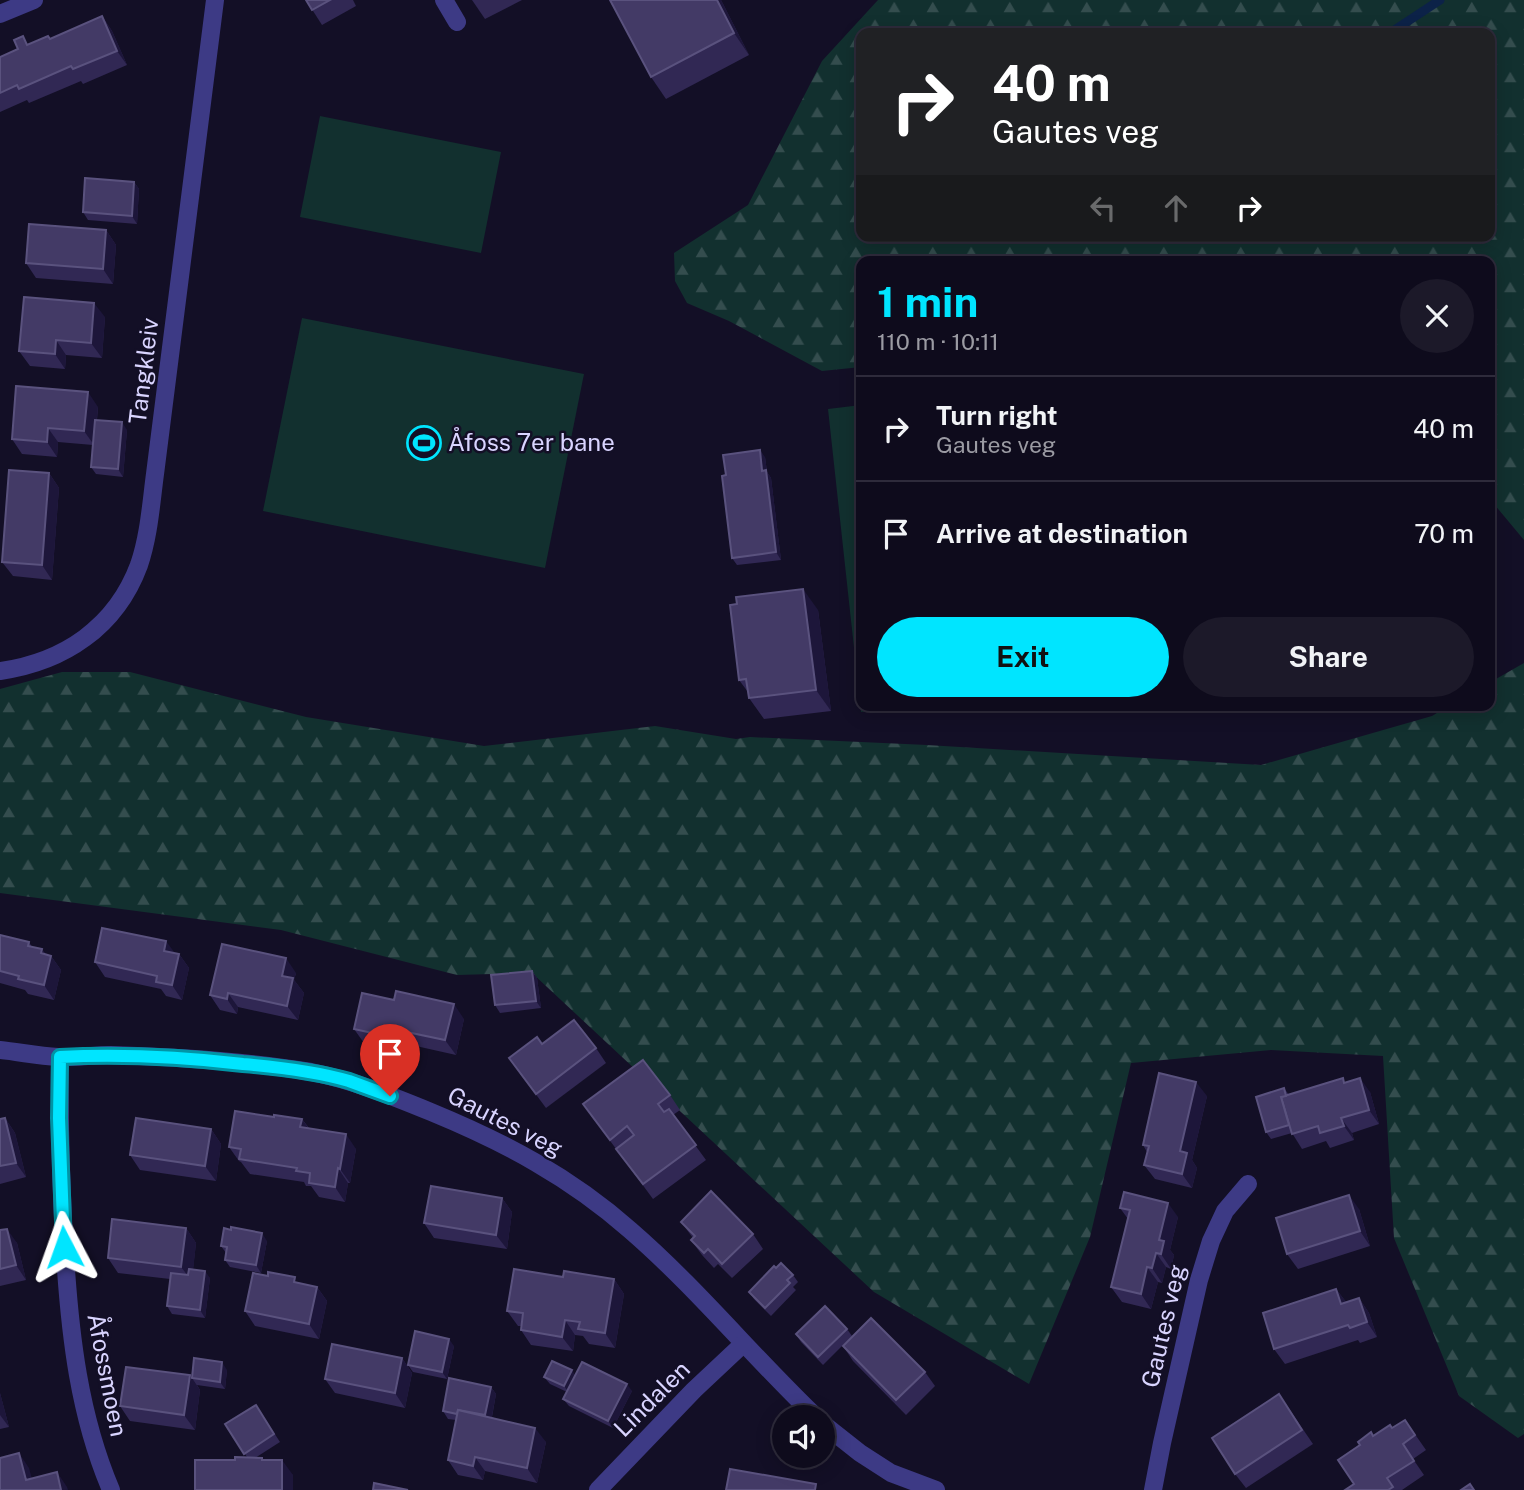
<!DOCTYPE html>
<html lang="en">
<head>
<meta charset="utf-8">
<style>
  body { margin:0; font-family:"Public Sans",sans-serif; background:#1c1929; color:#f1f3f6; height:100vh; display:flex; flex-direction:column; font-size:26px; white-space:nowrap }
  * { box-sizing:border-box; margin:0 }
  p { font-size:23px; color:#9b9ba3 }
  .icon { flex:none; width:38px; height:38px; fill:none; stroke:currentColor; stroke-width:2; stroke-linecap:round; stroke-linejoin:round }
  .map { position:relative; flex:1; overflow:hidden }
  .side { position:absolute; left:856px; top:256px; width:639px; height:455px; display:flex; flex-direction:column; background:#0e0b1c; border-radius:14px; box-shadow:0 4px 18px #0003,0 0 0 2px #2e2b3b }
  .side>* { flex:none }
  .guide { position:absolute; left:856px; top:28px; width:639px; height:214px; border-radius:14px; box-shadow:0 4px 18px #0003,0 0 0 2px #2e2b3b; background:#202124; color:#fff; overflow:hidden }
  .fabs { position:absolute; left:772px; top:1405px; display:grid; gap:14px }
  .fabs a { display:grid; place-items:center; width:63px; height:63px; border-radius:50%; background:#0e0b1c; box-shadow:0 4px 18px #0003,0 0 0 2px #2e2b3b; font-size:35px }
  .pin { position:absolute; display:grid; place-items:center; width:60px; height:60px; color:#fff; margin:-72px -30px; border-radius:50% 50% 50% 0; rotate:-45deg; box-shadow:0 0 7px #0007 }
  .pin .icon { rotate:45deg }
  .me { position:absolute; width:77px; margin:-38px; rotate:356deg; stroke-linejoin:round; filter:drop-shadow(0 0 5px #0008) }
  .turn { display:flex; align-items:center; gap:24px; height:147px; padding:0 21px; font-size:32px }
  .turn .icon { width:91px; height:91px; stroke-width:2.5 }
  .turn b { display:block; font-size:49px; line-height:60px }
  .lanes { display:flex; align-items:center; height:66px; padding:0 21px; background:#0003; justify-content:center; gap:35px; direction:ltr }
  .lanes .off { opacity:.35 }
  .round { display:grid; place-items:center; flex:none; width:74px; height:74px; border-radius:37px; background:#1c1929 }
  .overview { display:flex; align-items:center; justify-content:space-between; height:119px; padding:0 21px }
  h1 { font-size:42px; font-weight:700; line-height:52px; color:#00e5ff }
  .primary-button { display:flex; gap:14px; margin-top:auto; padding:14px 21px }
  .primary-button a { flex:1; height:80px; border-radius:42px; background:#00e5ff; color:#111; font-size:28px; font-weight:700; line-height:80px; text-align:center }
  .primary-button a+a { background:#1c1929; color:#f1f3f6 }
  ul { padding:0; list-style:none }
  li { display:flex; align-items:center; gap:21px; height:105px; padding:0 21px; border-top:2px solid #2e2b3b }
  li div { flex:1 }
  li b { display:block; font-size:26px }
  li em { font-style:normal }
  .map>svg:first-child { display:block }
</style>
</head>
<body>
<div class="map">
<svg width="1524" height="1490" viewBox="0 0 1524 1490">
  <defs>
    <pattern id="forest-firs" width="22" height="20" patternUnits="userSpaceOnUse" patternTransform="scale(1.75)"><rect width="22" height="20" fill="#12302f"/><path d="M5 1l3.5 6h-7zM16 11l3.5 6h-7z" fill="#344d4e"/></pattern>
  </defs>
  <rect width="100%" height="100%" fill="#130f26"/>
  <g fill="#12302f">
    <path d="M320,116L501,152L481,253L300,217Z"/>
    <path d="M302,318L584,374L545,568L263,511Z"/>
    <path d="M861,405V705H919L861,712L828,409Z"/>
  </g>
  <g fill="url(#forest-firs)" fill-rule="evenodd">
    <path d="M878,0H1524V540L1489,498V261H861V367L822,371L729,321L687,303L675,281L674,253L748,205L822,61ZM861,33H1489V236H861Z"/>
    <path d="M1524,663V1434L1518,1438L1459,1396L1394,1238L1383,1056L1271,1050L1131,1063L1090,1237L1029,1384L874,1292L532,973L457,975L281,930L0,893V689L62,672H130L306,717L484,746L655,726L736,739L750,737L927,745L1261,765L1432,716L1450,705H1489V683Z"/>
  </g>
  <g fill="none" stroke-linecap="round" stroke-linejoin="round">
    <path stroke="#0c2248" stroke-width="9" d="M1390,33L1440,0"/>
    <path stroke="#3d3a85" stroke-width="18" d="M444,0L457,22"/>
    <g stroke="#3d3a85" stroke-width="18">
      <path d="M0,14L34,0"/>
      <path d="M0,671C64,662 116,627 139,565C149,536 151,504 155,474L215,0"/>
      <path d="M0,1050C19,1052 39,1056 58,1057C75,1058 93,1055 111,1055C177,1057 245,1061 311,1072C352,1080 392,1096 431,1112C504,1142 570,1177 630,1230C697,1288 753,1357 817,1418"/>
      <path d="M60,1057C59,1123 61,1189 65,1255C70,1335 79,1415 111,1490"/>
      <path d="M822,1423L860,1453L891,1473L936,1490"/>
      <path d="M598,1490L694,1390L743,1344"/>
      <path d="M1153,1490L1162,1443L1199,1280L1211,1241L1225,1211L1248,1184"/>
    </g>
  </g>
  <g fill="#312854">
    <path d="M306,0H353L356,6L322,25Z"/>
    <path d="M472,0H522L485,19Z"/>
    <path d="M610,0H721L749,55L666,99L651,77Z"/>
    <path d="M102,16L112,31L127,65L83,84L81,81L29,103L27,100L0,112V57L29,44L50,39Z"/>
    <path d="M134,182L139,189L137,224L88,220L83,212Z"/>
    <path d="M106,230L116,245L113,284L36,278L26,263Z"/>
    <path d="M105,317L102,358L66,355L65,369L30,366L19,351Z"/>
    <path d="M98,407L97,420L127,430L123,477L96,474L91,467L93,445L58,442L57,457L22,454L12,439Z"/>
    <path d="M765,457L767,472L771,478L781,560L737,565L732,558L726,475Z"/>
    <path d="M49,473L59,488L52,580L13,576L2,562Z"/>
    <path d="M737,604L818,610L831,711L764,719L749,698L748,692L739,680Z"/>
    <path d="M0,935L29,942L32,947L42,949L46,955L51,956L61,970L54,1000L28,994L25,990L0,983Z"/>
    <path d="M174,953L179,954L189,968L182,1000L166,996L161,989L105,977L95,962Z"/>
    <path d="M532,971L537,978L541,1008L500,1013L495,1005Z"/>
    <path d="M296,973L294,980L304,993L298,1020L238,1007L237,1014L220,1010L210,995Z"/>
    <path d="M464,1019L456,1055L407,1044L405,1053L364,1043L354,1029Z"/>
    <path d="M596,1048L606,1063L546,1108L509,1058Z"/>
    <path d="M1345,1082L1370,1092L1379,1124L1352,1133L1354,1140L1330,1148L1326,1141L1302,1149L1292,1133L1271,1139L1266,1132L1284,1088L1289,1095Z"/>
    <path d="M670,1095L680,1110L673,1115L706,1160L653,1199L594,1119Z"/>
    <path d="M1207,1096L1192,1160L1197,1168L1192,1188L1155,1179L1144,1165L1147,1152L1143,1145Z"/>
    <path d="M274,1117L302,1119L309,1128L356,1149L350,1183H348L345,1202L319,1197L311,1186H306L304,1182L250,1174L241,1162L239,1161L229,1147Z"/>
    <path d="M5,1118L15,1133L26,1177L0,1184V1119Z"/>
    <path d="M211,1129L221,1144L216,1181L140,1170L130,1155Z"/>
    <path d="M502,1198L512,1212L507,1249L434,1238L424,1223Z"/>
    <path d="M1120,1208L1178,1217L1170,1250L1174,1255L1171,1269L1166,1267L1162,1283L1158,1282L1151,1309L1122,1302L1111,1287L1128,1219Z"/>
    <path d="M1359,1209L1370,1246L1298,1269L1287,1254Z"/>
    <path d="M681,1222L753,1234L763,1249L732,1278L718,1264L714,1268L702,1255L691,1240L693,1238Z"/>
    <path d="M186,1228L196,1243L193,1269L210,1278L205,1318L172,1314L167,1306L170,1279L118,1273L108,1258Z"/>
    <path d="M0,1230L17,1243L26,1280L0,1286Z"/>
    <path d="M267,1241L261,1273L230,1267L225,1260L226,1253L221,1246Z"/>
    <path d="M776,1268L793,1275L798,1282L793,1287L796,1290L771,1316L754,1299L749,1292Z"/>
    <path d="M563,1277L614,1279L624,1294L615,1348L589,1344L583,1336L575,1335L573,1351L531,1345L521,1330V1326H518L507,1311Z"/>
    <path d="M299,1283L317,1287L327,1301L319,1339L255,1326L245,1311Z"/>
    <path d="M1336,1289L1346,1302L1359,1298L1369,1313L1377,1337L1360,1343L1358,1340L1285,1364L1274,1349Z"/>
    <path d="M847,1329L852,1336L823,1365L801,1342L796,1334Z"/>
    <path d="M454,1346L447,1379L413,1372L408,1365Z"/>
    <path d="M843,1346L925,1372L935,1386L906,1415L853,1361Z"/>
    <path d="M402,1358L412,1373L405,1408L335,1393L325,1379Z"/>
    <path d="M227,1370L225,1389L197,1385L200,1390L195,1430L130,1421L120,1406L192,1378Z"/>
    <path d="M575,1375L632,1391L613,1428L569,1406L563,1399L567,1392L550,1384L544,1377Z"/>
    <path d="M491,1387L496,1394L492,1417L546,1442L537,1483L485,1471L483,1480L458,1475L448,1460L456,1420L448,1419L443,1411Z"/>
    <path d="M0,1393L9,1427L0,1429Z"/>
    <path d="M1279,1394L1313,1444L1246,1488L1235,1474Z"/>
    <path d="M256,1405L280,1442L255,1458L264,1460L293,1475V1490H195L235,1460L247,1457L225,1424Z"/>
    <path d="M1405,1420L1426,1450L1413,1459L1424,1475L1402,1490H1345L1354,1484L1374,1436L1392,1428Z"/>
  </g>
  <g fill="#1d163a">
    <path d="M717,0H721L749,55L734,33Z"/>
    <path d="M102,16L112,31L127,65L117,51Z"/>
    <path d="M134,182L139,189L137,224L132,216Z"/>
    <path d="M106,230L116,245L113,284L103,269Z"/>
    <path d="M94,303L105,317L102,358L91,343Z"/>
    <path d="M56,340L66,355L65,369L55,354Z"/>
    <path d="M88,392L98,407L94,445L84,431Z"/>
    <path d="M122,422L127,430L123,477L118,469Z"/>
    <path d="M48,428L58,442L57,457L47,442Z"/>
    <path d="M760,450L765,457L767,472L771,478L781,560L776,552Z"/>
    <path d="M49,473L59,488L52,580L42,565Z"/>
    <path d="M803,589L818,610L831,711L816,690Z"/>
    <path d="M166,941L177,956L164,951Z"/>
    <path d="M42,949L50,960L51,956L61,970L54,1000L44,985L41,953Z"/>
    <path d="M179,954L189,968L182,1000L172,985Z"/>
    <path d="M286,958L296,973L294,980L304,993L298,1020L287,1006L282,976Z"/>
    <path d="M532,971L537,978L541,1008L536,1001Z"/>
    <path d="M228,993L238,1007L237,1014L227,999Z"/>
    <path d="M454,1004L464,1019L456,1055L445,1040Z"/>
    <path d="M397,1030L407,1044L405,1053L395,1038Z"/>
    <path d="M1360,1078L1370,1092L1379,1124L1369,1110Z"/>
    <path d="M1196,1082L1207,1096L1192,1160L1197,1168L1192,1188L1182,1174L1180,1151Z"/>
    <path d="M5,1118L15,1133L26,1177L16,1163Z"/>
    <path d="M1341,1118L1352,1133L1354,1140L1344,1126Z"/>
    <path d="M302,1119L312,1133L300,1127Z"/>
    <path d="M211,1129L221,1144L216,1181L205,1166Z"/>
    <path d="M346,1134L356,1149L350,1183L340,1169Z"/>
    <path d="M338,1168L348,1183L345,1202L335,1187Z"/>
    <path d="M1349,1195L1359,1209L1370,1246L1360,1231Z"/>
    <path d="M502,1198L512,1212L507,1249L496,1235Z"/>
    <path d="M1168,1203L1178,1217L1170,1250L1174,1255L1171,1269L1161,1254L1159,1240Z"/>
    <path d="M186,1228L196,1243L192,1281L181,1267Z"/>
    <path d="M7,1229L17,1243L26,1280L16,1265Z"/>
    <path d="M262,1233L267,1241L261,1273L256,1265Z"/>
    <path d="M1156,1253L1166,1267L1162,1283L1152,1268Z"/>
    <path d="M1147,1267L1158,1282L1151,1309L1141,1294Z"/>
    <path d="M205,1271L210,1278L205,1318L200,1310Z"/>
    <path d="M614,1279L624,1294L615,1348L605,1333Z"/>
    <path d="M317,1287L327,1301L319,1339L309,1324Z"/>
    <path d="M1336,1289L1347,1303L1341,1304Z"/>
    <path d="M1359,1298L1369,1313L1377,1337L1367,1322Z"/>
    <path d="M565,1320L575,1335L573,1351L562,1337Z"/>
    <path d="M449,1339L454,1346L447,1379L442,1372Z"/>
    <path d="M402,1358L412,1373L405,1408L395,1393Z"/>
    <path d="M222,1362L227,1370L225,1389L220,1382Z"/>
    <path d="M572,1370L577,1378L570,1394L564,1386Z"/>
    <path d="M190,1375L200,1390L195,1430L184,1415Z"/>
    <path d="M627,1384L632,1391L613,1428L608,1421Z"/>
    <path d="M491,1387L496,1394L490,1426L485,1419Z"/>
    <path d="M0,1393L9,1427L0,1415Z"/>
    <path d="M535,1428L546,1442L537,1483L527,1468Z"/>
    <path d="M19,1453L29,1468L35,1490L26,1480Z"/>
    <path d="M475,1457L485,1471L483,1480L473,1466Z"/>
    <path d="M282,1460L293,1475V1490H282Z"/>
    <path d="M57,1472L67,1487L68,1490H61Z"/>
  </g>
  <g fill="#433a66" stroke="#5a527e" stroke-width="2">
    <path d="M306,0H330L312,10Z"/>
    <path d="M610,0H717L734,33L651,77Z"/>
    <path d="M102,16L117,51L73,69L71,66L19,89L17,85L0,93V57L18,49L14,40L23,36L27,45L48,36L50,39Z"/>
    <path d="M85,178L134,182L132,216L83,212Z"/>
    <path d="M29,224L106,230L103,269L26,263Z"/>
    <path d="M24,297L94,303L91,343L56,340L55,354L19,351Z"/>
    <path d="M16,386L88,392L84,431L48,428L47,442L12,439Z"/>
    <path d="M95,420L122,422L118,469L91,467Z"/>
    <path d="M760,450L762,471L766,470L776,552L732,558L722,476L726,475L723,455Z"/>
    <path d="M9,470L49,473L42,565L2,562Z"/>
    <path d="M803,589L816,690L749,698L746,679L739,680L730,605L737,604L736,597Z"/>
    <path d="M102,928L166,941L164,951L179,954L172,985L156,982L157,976L95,962Z"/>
    <path d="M0,935L29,942L28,946L42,949L41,953L51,956L44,985L18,979L19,976L0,971Z"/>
    <path d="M222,944L286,958L282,976L293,978L287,1006L228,993L227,999L210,995Z"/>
    <path d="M532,971L536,1001L495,1005L491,975Z"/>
    <path d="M396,991L454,1004L445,1040L397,1030L395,1038L354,1029L362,993L394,1000Z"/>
    <path d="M574,1020L596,1048L536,1094L509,1058L537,1037L542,1044Z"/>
    <path d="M643,1060L670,1095L658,1104L664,1112L669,1109L696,1145L643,1184L616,1149L634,1135L627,1126L610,1140L583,1104Z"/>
    <path d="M1159,1073L1196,1082L1180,1151L1187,1153L1182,1174L1144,1165L1149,1146L1143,1145Z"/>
    <path d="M1343,1078L1344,1083L1360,1078L1369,1110L1341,1118L1344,1126L1320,1133L1318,1126L1292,1134L1281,1097Z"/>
    <path d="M1284,1088L1286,1096L1281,1097L1289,1125L1266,1132L1256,1097Z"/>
    <path d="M235,1111L274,1117V1115L302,1119L300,1127L346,1134L340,1169L338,1168L335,1187L309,1183L310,1173L296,1171L297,1168L239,1159L241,1149L229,1147Z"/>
    <path d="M5,1118L16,1163L0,1166V1119Z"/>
    <path d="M136,1118L211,1129L205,1166L130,1155Z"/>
    <path d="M431,1186L502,1198L496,1235L424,1223Z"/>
    <path d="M711,1191L753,1234L722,1264L708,1249L704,1253L691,1240L695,1236L681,1222Z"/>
    <path d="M1124,1192L1168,1203L1159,1240L1164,1241L1161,1254L1156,1253L1152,1268L1147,1267L1141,1294L1111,1287L1130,1210L1120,1208Z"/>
    <path d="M1349,1195L1360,1231L1287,1254L1276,1218Z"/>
    <path d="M112,1219L186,1228L181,1267L108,1258Z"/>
    <path d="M231,1227L262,1233L256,1265L225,1260L227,1247L221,1246L224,1228L231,1230Z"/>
    <path d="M7,1229L16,1265L0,1269V1230Z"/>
    <path d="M781,1263L793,1275L787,1280L790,1283L765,1308L749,1292L774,1266L776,1268Z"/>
    <path d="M189,1269L205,1271L200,1310L167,1306L171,1273L188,1275Z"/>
    <path d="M514,1269L563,1277L564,1271L614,1279L605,1333L578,1329L580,1322L565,1320L562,1337L521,1330L523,1313L507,1311Z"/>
    <path d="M268,1272L295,1277L294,1282L317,1287L309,1324L245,1311L253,1273L268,1276Z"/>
    <path d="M1336,1289L1341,1304L1359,1298L1367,1322L1350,1328L1348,1325L1274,1349L1263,1313Z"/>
    <path d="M825,1306L847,1329L818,1357L796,1334Z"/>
    <path d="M871,1318L925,1372L896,1400L843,1346Z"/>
    <path d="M415,1331L449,1339L442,1372L408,1365Z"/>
    <path d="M332,1344L402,1358L395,1393L325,1379Z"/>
    <path d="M194,1358L222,1362L220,1382L192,1378Z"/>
    <path d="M552,1361L572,1370L564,1386L544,1377Z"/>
    <path d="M582,1362L627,1384L608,1421L563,1399Z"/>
    <path d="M126,1367L190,1375L184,1415L120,1406Z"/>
    <path d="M449,1378L491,1387L485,1415L458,1410L457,1414L443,1411Z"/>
    <path d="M1279,1394L1302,1430L1235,1474L1212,1438Z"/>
    <path d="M256,1405L274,1434L244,1454L225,1424Z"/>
    <path d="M458,1410L535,1428L527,1468L475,1457L473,1466L448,1460Z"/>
    <path d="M1405,1420L1415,1435L1403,1444L1414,1461L1387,1478L1393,1487L1388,1490H1345L1354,1484L1338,1460L1360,1445L1358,1442L1371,1432L1373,1436L1390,1425L1392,1428Z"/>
    <path d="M19,1453L26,1480L57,1472L61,1490H0V1458Z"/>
    <path d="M235,1457L262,1458V1460H282V1490H195V1460H235Z"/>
    <path d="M730,1469L816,1484L815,1490H726Z"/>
    <path d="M374,1483L408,1490H373Z"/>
    <path d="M1470,1484L1474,1490H1461Z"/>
  </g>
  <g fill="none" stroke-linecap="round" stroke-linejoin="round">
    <g stroke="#0095a6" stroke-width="18">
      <path id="route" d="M64,1247L59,1118L60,1057C121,1054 182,1057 243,1064C279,1067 315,1071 349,1081C363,1086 376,1091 390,1096"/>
    </g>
    <use href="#route" stroke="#00e5ff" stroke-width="12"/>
  </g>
  <defs>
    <g id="stadium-ring" transform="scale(1.75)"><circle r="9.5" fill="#130f26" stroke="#00e5ff" stroke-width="1.5"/><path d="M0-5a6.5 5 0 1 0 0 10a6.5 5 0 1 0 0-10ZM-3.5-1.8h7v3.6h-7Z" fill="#00e5ff"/></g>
  </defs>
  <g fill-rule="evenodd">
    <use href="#stadium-ring" x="424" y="443"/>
  </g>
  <g text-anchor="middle" stroke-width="5" stroke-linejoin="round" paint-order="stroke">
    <g font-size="24" fill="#d9d4ff" stroke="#130f26">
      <text transform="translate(144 371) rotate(-83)" y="8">Tangkleiv</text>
      <text transform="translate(505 1122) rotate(27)" y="8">Gautes veg</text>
      <text transform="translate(1164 1326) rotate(-77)" y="8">Gautes veg</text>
      <text transform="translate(107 1375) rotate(79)" y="8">Åfossmoen</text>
      <text transform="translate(652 1399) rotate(-45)" y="8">Lindalen</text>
    </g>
    <g font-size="24" fill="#d9d4ff" stroke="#130f26" text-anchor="start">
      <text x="448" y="451">Åfoss 7er bane</text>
    </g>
  </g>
</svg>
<div class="fabs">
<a><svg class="icon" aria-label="sound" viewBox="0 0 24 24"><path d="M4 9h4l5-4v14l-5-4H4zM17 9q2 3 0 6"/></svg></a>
</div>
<div class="pin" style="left:390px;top:1096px;background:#d93025"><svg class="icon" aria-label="arrive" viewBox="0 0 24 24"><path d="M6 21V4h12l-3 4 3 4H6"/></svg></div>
<svg class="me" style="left:64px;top:1247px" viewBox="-20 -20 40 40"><path d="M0-17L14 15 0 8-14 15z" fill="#00e5ff" stroke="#fff" stroke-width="4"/></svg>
<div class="guide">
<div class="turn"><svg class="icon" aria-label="right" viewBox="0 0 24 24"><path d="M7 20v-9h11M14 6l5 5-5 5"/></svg><div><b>40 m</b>Gautes veg</div></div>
<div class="lanes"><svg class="icon off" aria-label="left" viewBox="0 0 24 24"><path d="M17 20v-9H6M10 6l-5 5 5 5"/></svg><svg class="icon off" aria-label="ahead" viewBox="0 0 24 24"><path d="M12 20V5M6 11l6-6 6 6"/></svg><svg class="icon" aria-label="right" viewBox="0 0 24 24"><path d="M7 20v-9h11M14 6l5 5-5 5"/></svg></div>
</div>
<section class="side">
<div class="overview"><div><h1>1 min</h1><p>110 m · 10:11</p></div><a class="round"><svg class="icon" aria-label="close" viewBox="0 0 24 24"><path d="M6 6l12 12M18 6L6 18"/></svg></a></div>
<ul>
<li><svg class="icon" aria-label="right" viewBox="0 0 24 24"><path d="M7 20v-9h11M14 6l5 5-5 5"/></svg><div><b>Turn right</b><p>Gautes veg</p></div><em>40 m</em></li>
<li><svg class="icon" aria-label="arrive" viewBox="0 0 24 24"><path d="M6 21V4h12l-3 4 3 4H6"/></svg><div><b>Arrive at destination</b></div><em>70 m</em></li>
</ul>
<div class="primary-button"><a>Exit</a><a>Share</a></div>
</section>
</div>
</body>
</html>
